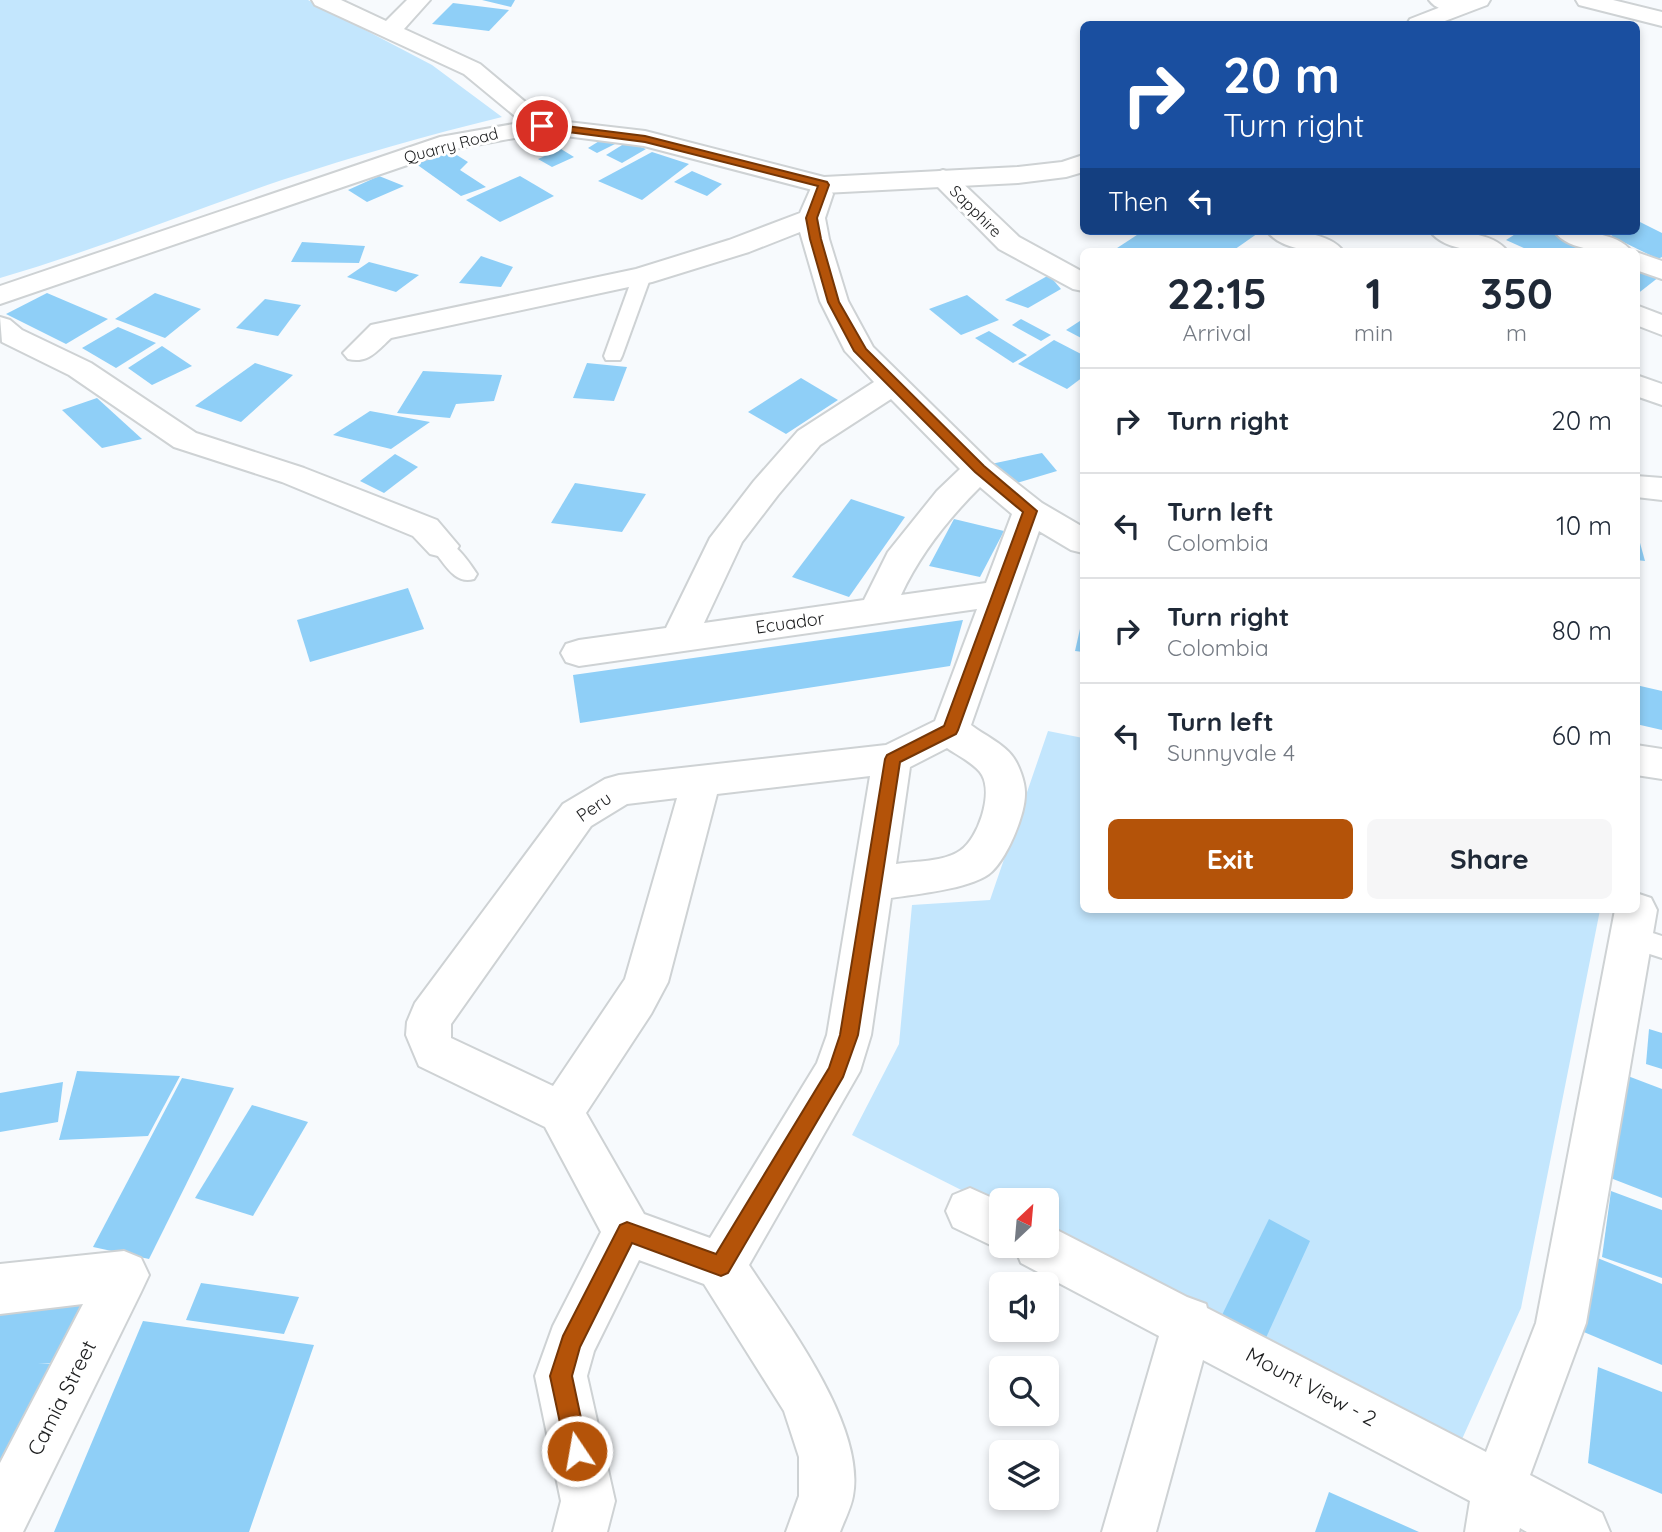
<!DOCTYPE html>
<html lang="en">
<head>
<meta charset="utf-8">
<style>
  body { margin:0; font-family:Quicksand,sans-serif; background:#f6f6f7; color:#1f2937; height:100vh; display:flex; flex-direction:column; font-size:26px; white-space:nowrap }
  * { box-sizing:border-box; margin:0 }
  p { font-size:23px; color:#747a83 }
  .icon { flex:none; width:38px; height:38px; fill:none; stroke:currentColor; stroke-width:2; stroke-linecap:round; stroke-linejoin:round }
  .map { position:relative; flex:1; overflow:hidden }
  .drawer { position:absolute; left:1080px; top:248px; width:560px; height:665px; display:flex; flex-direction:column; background:#fff; border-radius:10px; box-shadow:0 4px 10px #0003 }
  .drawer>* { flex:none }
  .hud { position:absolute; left:1080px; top:21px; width:560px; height:214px; border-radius:10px; box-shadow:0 4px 10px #0003; background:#1a4fa0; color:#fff; overflow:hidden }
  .needle { width:46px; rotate:26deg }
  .tools { position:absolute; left:989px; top:1188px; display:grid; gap:14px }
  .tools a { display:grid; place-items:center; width:70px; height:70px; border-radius:10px; background:#fff; box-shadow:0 4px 10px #0003; font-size:35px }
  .pin { position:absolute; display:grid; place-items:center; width:60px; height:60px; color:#fff; margin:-30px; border:4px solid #fff; border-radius:50%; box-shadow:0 2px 7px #0007 }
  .me { position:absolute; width:77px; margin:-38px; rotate:348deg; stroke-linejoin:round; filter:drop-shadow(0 0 5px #0008) }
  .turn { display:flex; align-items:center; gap:24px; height:147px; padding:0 28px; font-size:32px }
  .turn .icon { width:91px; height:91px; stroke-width:2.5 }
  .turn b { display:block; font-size:49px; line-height:60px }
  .then { display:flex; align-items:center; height:66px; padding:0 28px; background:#0003; gap:14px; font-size:26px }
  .eta { display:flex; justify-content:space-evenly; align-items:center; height:119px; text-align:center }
  .eta b { font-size:42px; font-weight:700; line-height:49px }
  .button { display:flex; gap:14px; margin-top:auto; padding:14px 28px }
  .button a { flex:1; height:80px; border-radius:10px; background:#b45309; color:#fff; font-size:28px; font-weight:700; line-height:80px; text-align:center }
  .button a+a { background:#f6f6f7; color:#1f2937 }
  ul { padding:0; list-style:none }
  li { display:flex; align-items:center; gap:21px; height:105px; padding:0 28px; border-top:2px solid #e0e1e3 }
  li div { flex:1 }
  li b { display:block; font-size:26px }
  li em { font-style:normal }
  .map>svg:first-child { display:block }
</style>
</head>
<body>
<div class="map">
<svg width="1662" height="1532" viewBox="0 0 1662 1532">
  <rect width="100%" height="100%" fill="#f7fafd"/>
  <g fill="#c3e6fd">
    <path d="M0,0H308L432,65L502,117C428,135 355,156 282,180C188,212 96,250 0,278Z"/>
    <path d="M1048,731L1083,738V910H1600L1521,1308L1458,1448L1047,1234L1046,1200H1001V1210L852,1135L899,1044L912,905L990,900Z"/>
  </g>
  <g fill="#8fcff7">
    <path d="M482,0H515L511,7Z"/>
    <path d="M453,3L509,10L489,31L432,24Z"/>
    <path d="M609,135L623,140L597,153L588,148Z"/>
    <path d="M555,138L561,149L538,154L530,140Z"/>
    <path d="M627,142L646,149L622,163L606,155Z"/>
    <path d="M447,149L468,162L460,170L486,187L461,196L412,161Z"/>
    <path d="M561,149L574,157L552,167L538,159Z"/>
    <path d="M652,152L689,164L642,200L598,181Z"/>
    <path d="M692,171L722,184L707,196L674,182Z"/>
    <path d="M379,176L404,186L367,202L348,190Z"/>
    <path d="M520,176L554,196L500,222L466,200Z"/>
    <path d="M1638,221L1662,233V257L1658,259L1611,236L1619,231H1636Z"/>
    <path d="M1143,231H1261L1231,252H1111Z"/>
    <path d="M1520,231H1552L1601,252H1533L1506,240Z"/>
    <path d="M302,242L365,246L359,263L291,262Z"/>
    <path d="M481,256L513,267L501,287L459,283Z"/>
    <path d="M369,262L419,275L396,292L347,277Z"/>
    <path d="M1636,267L1659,277L1636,295Z"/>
    <path d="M1049,275L1061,289L1028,308L1005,300Z"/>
    <path d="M47,293L108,319L66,344L6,314Z"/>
    <path d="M155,293L201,309L165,338L115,319Z"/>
    <path d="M967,295L999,320L961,335L929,309Z"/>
    <path d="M265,299L301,305L278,336L236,328Z"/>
    <path d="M1021,319L1051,335L1041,341L1012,325Z"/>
    <path d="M1083,319V339L1066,330Z"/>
    <path d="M118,327L156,343L116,368L82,348Z"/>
    <path d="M989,331L1027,355L1013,363L975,338Z"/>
    <path d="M1054,340L1083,355V377L1067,389L1018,364Z"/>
    <path d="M162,346L192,366L152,385L128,368Z"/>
    <path d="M255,363L293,375L241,422L195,406Z"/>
    <path d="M587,363L627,367L614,401L573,398Z"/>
    <path d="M423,371L502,375L494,401L456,404L450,418L397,413Z"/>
    <path d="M801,378L838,400L786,434L748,412Z"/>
    <path d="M97,398L142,439L102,448L62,410Z"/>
    <path d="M370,411L430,422L391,449L333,435Z"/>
    <path d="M1042,453L1057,471L1007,486L991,464Z"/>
    <path d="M395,454L418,467L384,493L360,481Z"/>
    <path d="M575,483L646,494L622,532L551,523Z"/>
    <path d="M851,499L905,517L849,597L792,577Z"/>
    <path d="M954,519L1004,531L980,577L929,566Z"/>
    <path d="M1636,532H1637L1645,561L1636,560Z"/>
    <path d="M408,588L424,629L310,662L297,620Z"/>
    <path d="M963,620L950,666L580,723L573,675Z"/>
    <path d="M1082,620H1083V652L1075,651Z"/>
    <path d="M1636,685L1662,691V730L1636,724Z"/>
    <path d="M1649,1029L1662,1033V1069L1646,1064Z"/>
    <path d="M1612,1070L1662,1089V1198L1595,1172Z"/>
    <path d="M77,1071L180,1076L148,1136L59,1140Z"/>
    <path d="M182,1078L234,1088L149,1259L93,1247Z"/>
    <path d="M63,1082L58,1122L0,1132V1093Z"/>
    <path d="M252,1105L308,1122L253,1216L195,1198Z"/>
    <path d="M1611,1191L1662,1210V1278L1602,1257Z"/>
    <path d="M1269,1219L1310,1241L1265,1340L1222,1315Z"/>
    <path d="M1590,1255L1662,1284V1365L1579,1330Z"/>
    <path d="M201,1283L299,1297L284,1334L186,1320Z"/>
    <path d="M103,1290L69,1363H38L79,1365L0,1486V1306Z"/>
    <path d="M143,1321L314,1345L249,1532H54Z"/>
    <path d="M1598,1367L1662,1392V1494L1588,1463Z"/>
    <path d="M1329,1492L1419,1532H1315Z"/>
  </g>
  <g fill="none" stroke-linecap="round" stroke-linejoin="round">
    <g stroke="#ced2d4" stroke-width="4">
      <g id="service">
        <path d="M642,271L651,276L622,356L620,360H606L604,356L633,276Z"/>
        <path d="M442,539C456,543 469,562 477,574L474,579C455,585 445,564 434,551L431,546L434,541Z"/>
        <path d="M1631,926L1662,936V958L1622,945L1618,937L1622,929Z"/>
      </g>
    </g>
    <g stroke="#ced2d4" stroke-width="4">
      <g id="minor">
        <path d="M312,0H341L386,21L407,0H430L404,29L480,64L554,126L551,131L542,133L533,131L464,74L315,5Z"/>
        <path d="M1429,0H1461L1470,7L1467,12C1455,15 1436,10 1429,0Z"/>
        <path d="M943,170L952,173L1019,237L1083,272V291L1073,289L999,249L934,183L930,178L934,173Z"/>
        <path d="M820,186L829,188L833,194L825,218L829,239L848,301L873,347L990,462L1042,503L1083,527V553L1071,550L1039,531L971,725C984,735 1004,744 1013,757C1019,765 1025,782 1025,792C1026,814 1006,861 989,874C968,889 917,894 891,898L871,1035L860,1071L749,1265C786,1322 866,1425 853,1496C851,1508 844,1521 840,1532H786L799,1496V1457L784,1411L704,1284L639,1260L594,1351L587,1376L615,1501L607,1532H553L561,1501L535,1376L553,1326L601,1232L545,1127L419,1066L406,1035L407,1022L415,1003L563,804L605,779L619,775L886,745L935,721L977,609L579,666L566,662L561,653L566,644L579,640L666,628L710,538L754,481L798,431L874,382L845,351L820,301L800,232L749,252L652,282L391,338C377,351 368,364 348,359L343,353L371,325L636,269L729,240L800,213L811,188ZM891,399L960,469L937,491L888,552L864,600L704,623L742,542L778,495L820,445ZM980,487L1012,514L986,583L901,595C920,554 948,519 980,487ZM947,748C957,755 977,765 982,775C993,795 978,838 961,850C945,862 915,861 896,864L910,767ZM870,776L827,1035L817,1063L710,1238L644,1214L586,1113L651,1014L668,982L717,794ZM677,798L625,979L553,1086L451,1038V1024L591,826L627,804Z"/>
        <path d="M1267,231C1290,231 1329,231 1344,252C1321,252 1282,252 1267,231Z"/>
        <path d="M1430,231C1453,231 1493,231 1508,252C1485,252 1445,252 1430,231Z"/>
        <path d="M1554,231C1577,231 1617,231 1632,252C1609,252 1569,252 1554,231Z"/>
        <path d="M1635,252H1636L1662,261V279L1636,270Z"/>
        <path d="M1636,305L1662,315V335L1636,325Z"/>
        <path d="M0,317L10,320L22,330L91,363L196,433L304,468L437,520L459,546L454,554L442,557L430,554L413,536L282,482L174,447L69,375L2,342Z"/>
        <path d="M1636,375L1662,384V405L1636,396Z"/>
        <path d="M1636,476L1662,478V500L1636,497Z"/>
        <path d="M1636,745L1662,749V779L1636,775Z"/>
        <path d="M1636,893L1651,898L1657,910L1586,1323L1530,1475L1602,1513L1610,1532H1527L1520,1528L1519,1532H1465L1470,1501L1203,1360L1156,1532H1102L1159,1336L1021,1263L1014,1246H1046V1226L1055,1229L1187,1297L1206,1304L1207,1308L1486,1452L1536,1323L1615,910H1636Z"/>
        <path d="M970,1188L1001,1202V1246H1012L1001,1250L953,1227L946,1211L953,1195Z"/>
        <path d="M124,1251L141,1258L149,1275L141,1292L23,1532H0V1463L83,1304L0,1314V1264Z"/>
      </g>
    </g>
    <g stroke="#ced2d4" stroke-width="4">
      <g id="tertiary">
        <path d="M1459,0H1490L1487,5L1437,24H1407L1410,19Z"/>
        <path d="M1576,0H1613L1662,12V26L1579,5Z"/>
        <path d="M542,119L645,131L824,177L1018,167L1062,162L1083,155V172L1066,177L1018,183L824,193L644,146L542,133L454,149L0,304V286L440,137Z"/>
      </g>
    </g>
    <use href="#service" fill="#fff" fill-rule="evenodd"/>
    <use href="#minor" fill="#fff" fill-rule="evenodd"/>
    <use href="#tertiary" fill="#fff" fill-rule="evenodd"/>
  </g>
  <path fill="#b45309" stroke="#753606" stroke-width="2" d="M542,123L645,136L827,182L829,185L817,218L821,239L839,302L866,349L984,466L1037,511L958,730L956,734L900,762L858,1035L843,1077L728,1273L721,1276L632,1243L580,1347L572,1376L588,1451L585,1458L577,1462L569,1458L566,1451L550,1376L563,1336L620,1225L627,1222L716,1254L829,1068L840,1035L885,759L887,755L944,726L1023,512L975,472L854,351L828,302L810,239L806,218L818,186L645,142L538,128V124Z"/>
  <g text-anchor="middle" stroke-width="6" stroke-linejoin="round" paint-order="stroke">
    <g font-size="16" fill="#1d1e1f" stroke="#fff">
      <text transform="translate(451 145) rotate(-15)" y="6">Quarry Road</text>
      <text transform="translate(976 211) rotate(45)" y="6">Sapphire</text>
    </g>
    <g font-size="18" fill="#1d1e1f" stroke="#fff">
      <text transform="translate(790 623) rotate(-8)" y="6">Ecuador</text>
      <text transform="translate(594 807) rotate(-35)" y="6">Peru</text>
    </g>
    <g font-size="21" fill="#1d1e1f" stroke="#fff">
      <text transform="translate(1311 1387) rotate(28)" y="7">Mount View - 2</text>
      <text transform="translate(62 1398) rotate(-63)" y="7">Camia Street</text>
    </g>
  </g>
</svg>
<div class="tools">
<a><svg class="needle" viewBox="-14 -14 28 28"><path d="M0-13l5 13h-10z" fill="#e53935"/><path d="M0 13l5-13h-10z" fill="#747a83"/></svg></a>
<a><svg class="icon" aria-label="sound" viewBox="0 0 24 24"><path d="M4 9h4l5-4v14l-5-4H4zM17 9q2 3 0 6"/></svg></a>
<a><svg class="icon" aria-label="search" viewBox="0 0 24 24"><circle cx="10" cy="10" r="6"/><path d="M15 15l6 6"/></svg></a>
<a><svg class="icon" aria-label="layers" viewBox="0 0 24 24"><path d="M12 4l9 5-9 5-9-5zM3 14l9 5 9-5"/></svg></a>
</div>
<div class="pin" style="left:542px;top:126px;background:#d93025"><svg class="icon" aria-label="arrive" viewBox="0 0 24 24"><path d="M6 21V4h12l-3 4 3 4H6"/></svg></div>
<svg class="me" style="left:577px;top:1451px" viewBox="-20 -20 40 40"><circle r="17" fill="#b45309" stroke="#fff" stroke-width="3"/><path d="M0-11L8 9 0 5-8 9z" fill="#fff"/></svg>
<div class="hud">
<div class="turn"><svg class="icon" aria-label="right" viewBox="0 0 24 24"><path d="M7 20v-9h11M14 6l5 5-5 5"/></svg><div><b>20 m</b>Turn right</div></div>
<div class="then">Then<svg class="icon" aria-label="left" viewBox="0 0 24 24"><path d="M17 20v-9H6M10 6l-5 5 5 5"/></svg></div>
</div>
<section class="drawer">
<div class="eta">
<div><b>22:15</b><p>Arrival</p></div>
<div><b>1</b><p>min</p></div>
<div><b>350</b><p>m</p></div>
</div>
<ul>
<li><svg class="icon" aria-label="right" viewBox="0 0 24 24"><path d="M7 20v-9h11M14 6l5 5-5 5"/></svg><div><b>Turn right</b></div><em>20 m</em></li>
<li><svg class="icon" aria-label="left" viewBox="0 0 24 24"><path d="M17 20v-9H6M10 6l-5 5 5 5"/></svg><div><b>Turn left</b><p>Colombia</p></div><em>10 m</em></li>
<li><svg class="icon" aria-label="right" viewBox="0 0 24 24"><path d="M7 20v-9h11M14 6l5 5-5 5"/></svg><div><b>Turn right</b><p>Colombia</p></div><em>80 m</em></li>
<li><svg class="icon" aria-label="left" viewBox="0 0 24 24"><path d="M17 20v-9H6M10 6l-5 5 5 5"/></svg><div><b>Turn left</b><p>Sunnyvale 4</p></div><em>60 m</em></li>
</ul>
<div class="button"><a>Exit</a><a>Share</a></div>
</section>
</div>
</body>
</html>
